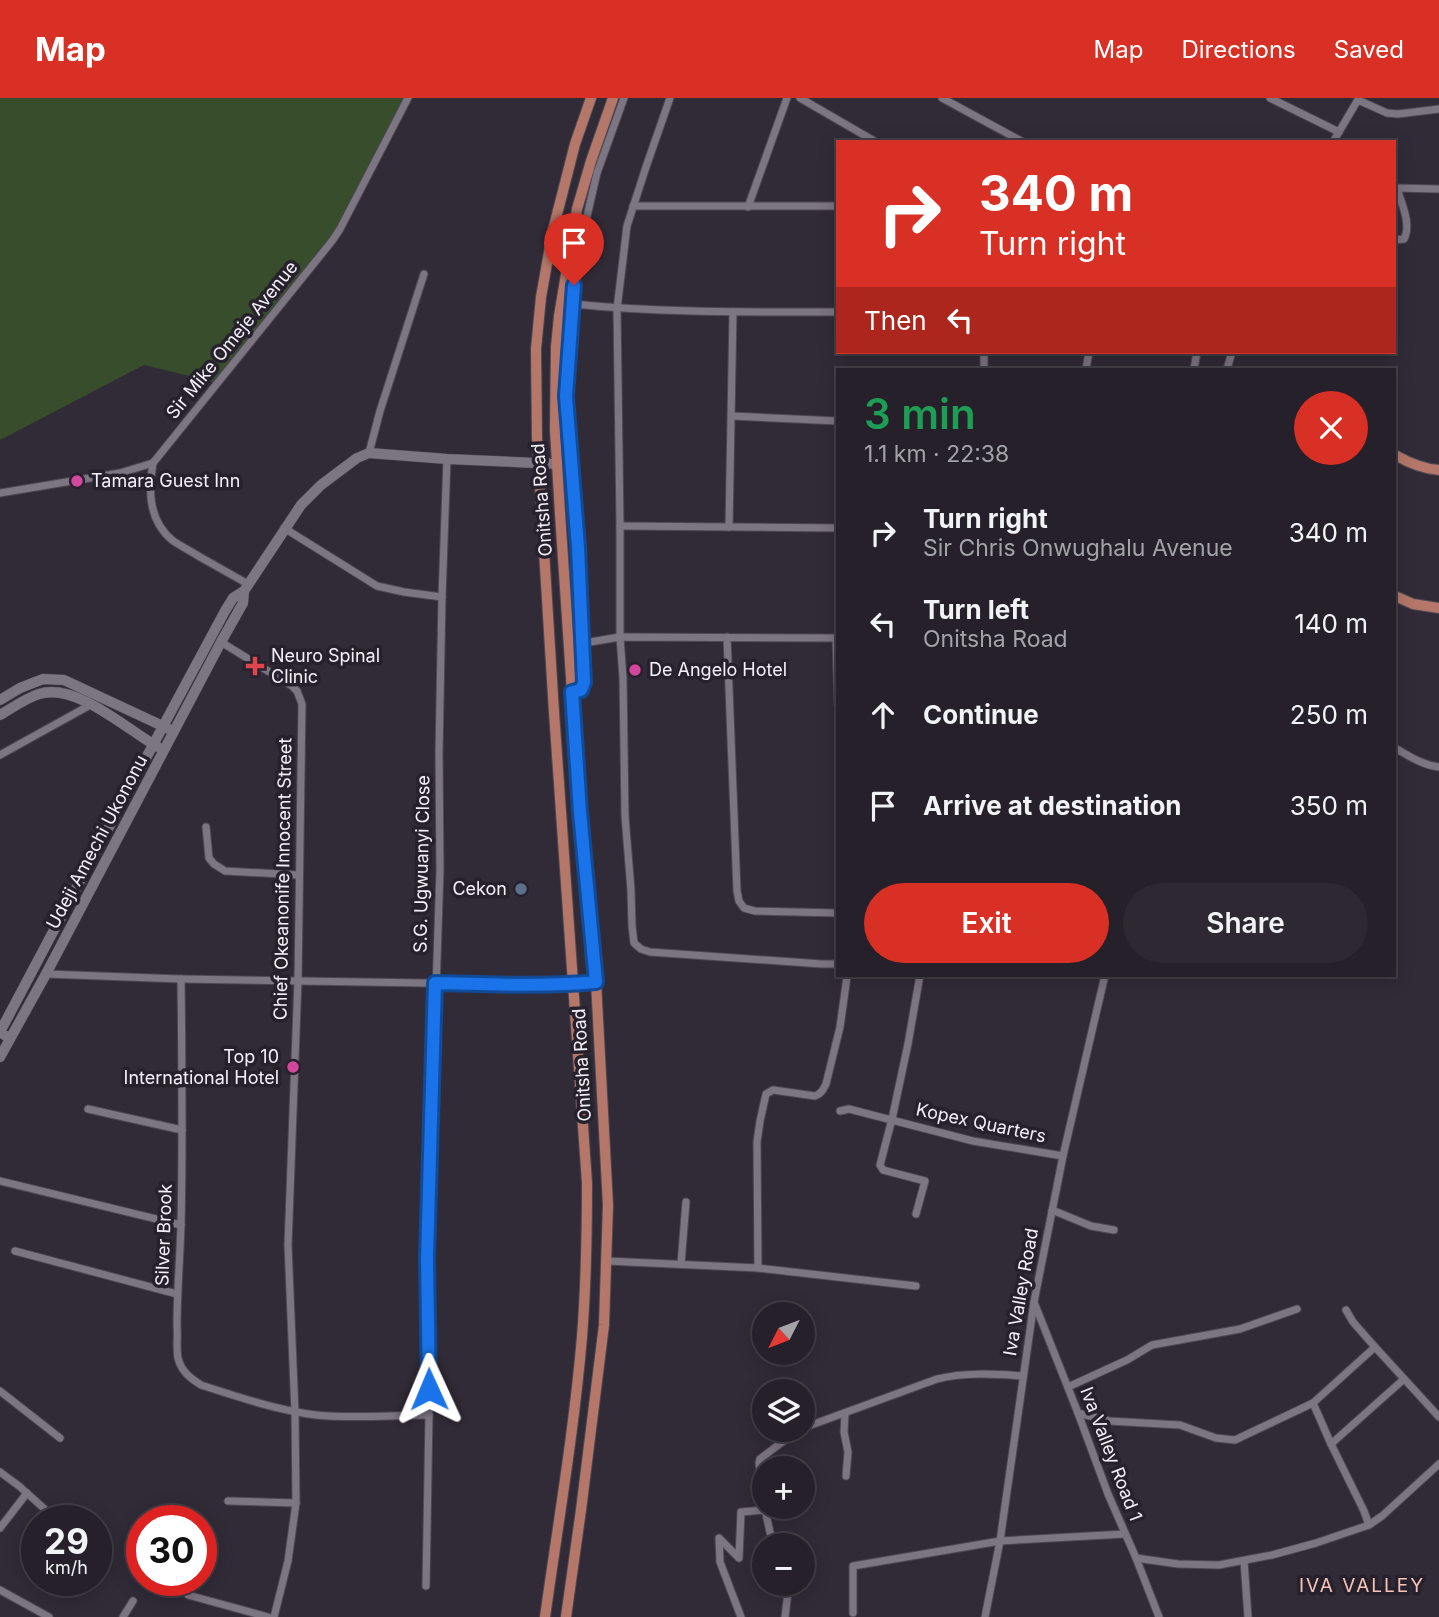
<!DOCTYPE html>
<html lang="en">
<head>
<meta charset="utf-8">
<style>
  body { margin:0; font-family:Inter,sans-serif; background:#2d2831; color:#f1f3f6; height:100vh; display:flex; flex-direction:column; font-size:26px; white-space:nowrap }
  * { box-sizing:border-box; margin:0 }
  p { font-size:23px; color:#a3a3a8 }
  .icon { flex:none; width:38px; height:38px; fill:none; stroke:currentColor; stroke-width:2; stroke-linecap:round; stroke-linejoin:round }
  .map { position:relative; flex:1; overflow:hidden }
  .drawer { position:absolute; left:836px; top:270px; width:560px; height:609px; display:flex; flex-direction:column; background:#252029; border-radius:0px; box-shadow:0 4px 18px #0003,0 0 0 2px #423e46 }
  .drawer>* { flex:none }
  .top-card { position:absolute; left:836px; top:42px; width:560px; height:214px; border-radius:0px; box-shadow:0 4px 18px #0003,0 0 0 2px #423e46; background:#d93025; color:#fff; overflow:hidden }
  .needle { width:46px; rotate:228deg }
  .fabs { position:absolute; left:752px; top:1204px; display:grid; gap:14px }
  .fabs a { display:grid; place-items:center; width:63px; height:63px; border-radius:50%; background:#252029; box-shadow:0 4px 18px #0003,0 0 0 2px #423e46; font-size:35px }
  .speed { position:absolute; left:21px; top:1407px; display:flex; gap:14px; font-size:35px; font-weight:700; text-align:center }
  .speed>* { display:grid; place-content:center; width:91px; height:91px; border-radius:50%; background:#252029; box-shadow:0 4px 18px #0003,0 0 0 2px #423e46; line-height:1 }
  .speed small { font-size:18px; font-weight:400 }
  .speed .limit { border:10px solid #d22; background:#fff; color:#111 }
  .pin { position:absolute; display:grid; place-items:center; width:60px; height:60px; color:#fff; margin:-72px -30px; border-radius:50% 50% 50% 0; rotate:-45deg; box-shadow:0 0 7px #0007 }
  .pin .icon { rotate:45deg }
  .me { position:absolute; width:77px; margin:-38px; rotate:359deg; stroke-linejoin:round; filter:drop-shadow(0 0 5px #0008) }
  .turn { display:flex; align-items:center; gap:24px; height:147px; padding:0 28px; font-size:32px }
  .turn .icon { width:91px; height:91px; stroke-width:2.5 }
  .turn b { display:block; font-size:49px; line-height:60px }
  .then { display:flex; align-items:center; height:66px; padding:0 28px; background:#0003; gap:14px; font-size:26px }
  .round { display:grid; place-items:center; flex:none; width:74px; height:74px; border-radius:37px; background:#2d2831 }
  .summary { display:flex; align-items:center; justify-content:space-between; height:119px; padding:0 28px }
  h1 { font-size:42px; font-weight:600; line-height:52px; color:#1e9e55 }
  .action { display:flex; gap:14px; margin-top:auto; padding:14px 28px }
  .action a { flex:1; height:80px; border-radius:42px; background:#d93025; color:#fff; font-size:28px; font-weight:600; line-height:80px; text-align:center }
  .action a+a { background:#2d2831; color:#f1f3f6 }
  ul { padding:0; list-style:none }
  li { display:flex; align-items:center; gap:21px; height:91px; padding:0 28px }
  li div { flex:1 }
  li b { display:block; font-size:26px }
  li em { font-style:normal }
  header { display:flex; align-items:center; gap:42px; box-sizing:border-box; height:98px; padding:0 35px; background:#d93025; color:#fff }
  header strong { font-size:33px }
  nav { display:flex; gap:38px; margin-inline-start:auto; font-size:24px }
  .map>svg:first-child { display:block }
</style>
</head>
<body>
<header>
<strong>Map</strong>
<nav><a>Map</a><a>Directions</a><a>Saved</a></nav>
</header>
<div class="map">
<svg width="1439" height="1519" viewBox="0 0 1439 1519">
  <rect width="100%" height="100%" fill="#312b37"/>
  <path fill="#374d2c" d="M0,0H407L340,131L218,285L144,267L0,342Z"/>
  <g fill="none" stroke-linecap="round" stroke-linejoin="round">
    <g stroke="#4e4852" stroke-width="9">
      <g id="minor">
        <path d="M670,0L646,69L627,128L617,211L620,428V539L623,580L625,718L631,792L632,828L634,845L641,851L650,854L822,866H838"/>
        <path d="M800,0L876,44"/>
        <path d="M942,0L1023,44"/>
        <path d="M1270,0L1339,34"/>
        <path d="M1358,2L1387,15L1398,16L1439,11"/>
        <path d="M1333,44L1359,0"/>
        <path d="M1395,90L1439,91"/>
        <path d="M633,108H838"/>
        <path d="M748,109L787,0"/>
        <path d="M1395,142L1404,141C1412,126 1401,105 1397,90"/>
        <path d="M573,206C661,215 750,214 838,214"/>
        <path d="M984,254V271"/>
        <path d="M1086,271L1089,254"/>
        <path d="M1194,271L1197,254"/>
        <path d="M1227,271L1232,254"/>
        <path d="M732,318L838,323"/>
        <path d="M369,355L380,313L424,176"/>
        <path d="M153,365C148,392 149,423 172,442C180,448 191,453 200,459C216,468 232,477 248,486"/>
        <path d="M0,395L120,375L153,365L332,143L340,131L408,0"/>
        <path d="M620,428L838,430"/>
        <path d="M729,429L733,214"/>
        <path d="M284,430L377,488L404,494L442,499"/>
        <path d="M727,539L737,793L739,803L744,810L755,813L838,815"/>
        <path d="M836,540L838,606"/>
        <path d="M221,544L292,588L297,593L302,606L298,882L288,1147L295,1314L296,1405L288,1463L274,1519"/>
        <path d="M584,545L620,539L838,540"/>
        <path d="M572,594L581,592L585,584L578,449L566,298L570,238L574,187L585,127L597,75L624,0"/>
        <path d="M1395,650C1409,658 1422,667 1439,669"/>
        <path d="M0,657L92,606"/>
        <path d="M206,729L209,760L214,766L225,773L298,777"/>
        <path d="M46,876L181,881L487,886H573L596,884"/>
        <path d="M181,881C182,963 183,1045 181,1127C180,1160 177,1194 177,1228C178,1238 176,1249 178,1260C181,1273 190,1280 201,1287C238,1299 277,1312 316,1317C353,1321 392,1317 429,1317"/>
        <path d="M88,1011L182,1032"/>
        <path d="M840,1013L849,1011L973,1043L1063,1058"/>
        <path d="M0,1083L181,1127"/>
        <path d="M1052,1112L1091,1128L1114,1132"/>
        <path d="M916,1116L925,1083L883,1072L880,1067L892,1021L908,946L920,877"/>
        <path d="M15,1153L177,1196"/>
        <path d="M607,1163L758,1170L916,1188"/>
        <path d="M681,1166L686,1104"/>
        <path d="M758,1170L757,1044L760,1023L766,996L773,992L815,998C821,996 823,992 826,986L840,929L847,879"/>
        <path d="M1034,1204L1078,1315L1108,1396L1136,1460L1159,1519"/>
        <path d="M1346,1212L1353,1224L1375,1249L1439,1319"/>
        <path d="M1068,1289L1127,1262L1152,1247L1240,1231L1297,1211"/>
        <path d="M0,1293L60,1340"/>
        <path d="M1313,1305L1331,1346L1364,1413L1369,1427"/>
        <path d="M1078,1315L1109,1323L1180,1327L1216,1340L1235,1342L1313,1305L1375,1249"/>
        <path d="M845,1316L844,1334L848,1354L846,1378"/>
        <path d="M803,1330L937,1281C965,1274 995,1276 1023,1278"/>
        <path d="M1331,1346L1404,1281"/>
        <path d="M0,1374L19,1388L58,1423"/>
        <path d="M228,1403L296,1405"/>
        <path d="M765,1408L759,1365L760,1361L798,1332"/>
        <path d="M765,1412L773,1447"/>
        <path d="M0,1430L27,1395"/>
        <path d="M1136,1460L1178,1466L1219,1467L1272,1457L1316,1445L1369,1427L1382,1418L1439,1366"/>
        <path d="M1244,1463L1248,1519"/>
        <path d="M426,1488L429,1317L427,1160L440,772L439,655L442,499L447,361"/>
        <path d="M0,1492L49,1519"/>
        <path d="M188,1497L268,1519"/>
        <path d="M853,1515V1468L1000,1443L1125,1436"/>
        <path d="M123,1519L133,1503"/>
        <path d="M741,1519L720,1464L719,1440L739,1460L741,1414L765,1412V1409"/>
        <path d="M785,1519L789,1486"/>
        <path d="M985,1519L1000,1443L1034,1204L1063,1058L1105,877"/>
      </g>
    </g>
    <g stroke="#4e4852" stroke-width="11">
      <g id="secondary">
        <path d="M0,602L20,590L43,581L64,582L169,631"/>
        <path d="M0,617C12,610 26,600 39,596C76,584 127,632 158,649"/>
        <path d="M9,940L0,934L81,781L225,513L233,500L244,493L301,407L321,387L357,360L369,355L447,361L557,366"/>
        <path d="M0,959L46,876L221,544L243,505L244,493"/>
      </g>
    </g>
    <g stroke="#4e4852" stroke-width="12">
      <g id="primary">
        <path d="M1395,357C1409,365 1423,371 1439,372"/>
        <path d="M1395,498L1413,506L1439,510"/>
        <path d="M545,1519C558,1426 574,1333 582,1239C586,1188 587,1136 587,1085L554,614L537,340L536,251L541,199L553,132L575,46L591,0"/>
        <path d="M566,1519L581,1412L604,1227L608,1107L596,884L580,714L560,415L555,332L556,249L559,218L577,111L591,63L613,0"/>
      </g>
    </g>
    <use href="#minor" stroke="#7c7582" stroke-width="7"/>
    <use href="#secondary" stroke="#7c7582" stroke-width="10"/>
    <use href="#primary" stroke="#b4776a" stroke-width="10"/>
  </g>
  <g fill="none" stroke-linecap="round" stroke-linejoin="round">
    <g stroke="#114b97" stroke-width="18">
      <path id="route" d="M429,1291L427,1160L435,885C489,886 542,889 596,884L580,714L572,594L581,592L584,584L578,449L566,298L574,187"/>
    </g>
    <use href="#route" stroke="#1a73e8" stroke-width="12"/>
  </g>
  <g fill="#d1479c" stroke="#27212d" stroke-width="2.5">
    <circle cx="77" cy="383" r="7"/>
    <circle cx="635" cy="572" r="7"/>
    <circle cx="293" cy="969" r="7"/>
  </g>
  <path fill="#e0444e" stroke="#27212d" stroke-width="2.5" d="M251.5 557.5h7v7h7v7h-7v7h-7v-7h-7v-7h7z"/>
  <circle fill="#5c6f8a" stroke="#27212d" stroke-width="2.5" cx="521" cy="791" r="7"/>
  <g text-anchor="middle" stroke-width="7" stroke-linejoin="round" paint-order="stroke">
    <g font-size="18" fill="#f4f0f8" stroke="#27212d">
      <text transform="translate(232 242) rotate(-51)" y="6">Sir Mike Omeje Avenue</text>
      <text transform="translate(542 402) rotate(-94)" y="6">Onitsha Road</text>
      <text transform="translate(97 744) rotate(-62)" y="6">Udeji Amechi Ukononu</text>
      <text transform="translate(422 766) rotate(-89)" y="6">S.G. Ugwuanyi Close</text>
      <text transform="translate(283 781) rotate(-89)" y="6">Chief Okeanonife Innocent Street</text>
      <text transform="translate(582 967) rotate(-93)" y="6">Onitsha Road</text>
      <text transform="translate(981 1025) rotate(12)" y="6">Kopex Quarters</text>
      <text transform="translate(164 1137) rotate(-88)" y="6">Silver Brook</text>
      <text transform="translate(1021 1194) rotate(-80)" y="6">Iva Valley Road</text>
      <text transform="translate(1111 1356) rotate(69)" y="6">Iva Valley Road 1</text>
    </g>
    <g font-size="18" fill="#f4f0f8" stroke="#27212d" text-anchor="start">
      <text x="91" y="389">Tamara Guest Inn</text>
      <text x="271" y="564">Neuro Spinal<tspan x="271" dy="21">Clinic</tspan></text>
      <text x="649" y="578">De Angelo Hotel</text>
      <text x="507" y="797" text-anchor="end">Cekon</text>
      <text x="279" y="965" text-anchor="end">Top 10<tspan x="279" dy="21">International Hotel</tspan></text>
    </g>
    <g font-size="19" letter-spacing="2" fill="#f5c4b6" stroke="#27212d">
      <text x="1362" y="1494">IVA VALLEY</text>
    </g>
  </g>
</svg>
<div class="fabs">
<a><svg class="needle" viewBox="-14 -14 28 28"><path d="M0-13l5 13h-10z" fill="#e53935"/><path d="M0 13l5-13h-10z" fill="#a3a3a8"/></svg></a>
<a><svg class="icon" aria-label="layers" viewBox="0 0 24 24"><path d="M12 4l9 5-9 5-9-5zM3 14l9 5 9-5"/></svg></a>
<a>+</a>
<a>−</a>
</div>
<div class="speed"><div>29<small>km/h</small></div><div class="limit">30</div></div>
<div class="pin" style="left:574px;top:187px;background:#d93025"><svg class="icon" aria-label="arrive" viewBox="0 0 24 24"><path d="M6 21V4h12l-3 4 3 4H6"/></svg></div>
<svg class="me" style="left:429px;top:1291px" viewBox="-20 -20 40 40"><path d="M0-17L14 15 0 8-14 15z" fill="#1a73e8" stroke="#fff" stroke-width="4"/></svg>
<div class="top-card">
<div class="turn"><svg class="icon" aria-label="right" viewBox="0 0 24 24"><path d="M7 20v-9h11M14 6l5 5-5 5"/></svg><div><b>340 m</b>Turn right</div></div>
<div class="then">Then<svg class="icon" aria-label="left" viewBox="0 0 24 24"><path d="M17 20v-9H6M10 6l-5 5 5 5"/></svg></div>
</div>
<section class="drawer">
<div class="summary"><div><h1>3 min</h1><p>1.1 km · 22:38</p></div><a class="round" style="background:#d93025;color:#fff"><svg class="icon" aria-label="close" viewBox="0 0 24 24"><path d="M6 6l12 12M18 6L6 18"/></svg></a></div>
<ul>
<li><svg class="icon" aria-label="right" viewBox="0 0 24 24"><path d="M7 20v-9h11M14 6l5 5-5 5"/></svg><div><b>Turn right</b><p>Sir Chris Onwughalu Avenue</p></div><em>340 m</em></li>
<li><svg class="icon" aria-label="left" viewBox="0 0 24 24"><path d="M17 20v-9H6M10 6l-5 5 5 5"/></svg><div><b>Turn left</b><p>Onitsha Road</p></div><em>140 m</em></li>
<li><svg class="icon" aria-label="ahead" viewBox="0 0 24 24"><path d="M12 20V5M6 11l6-6 6 6"/></svg><div><b>Continue</b></div><em>250 m</em></li>
<li><svg class="icon" aria-label="arrive" viewBox="0 0 24 24"><path d="M6 21V4h12l-3 4 3 4H6"/></svg><div><b>Arrive at destination</b></div><em>350 m</em></li>
</ul>
<div class="action"><a>Exit</a><a>Share</a></div>
</section>
</div>
</body>
</html>
